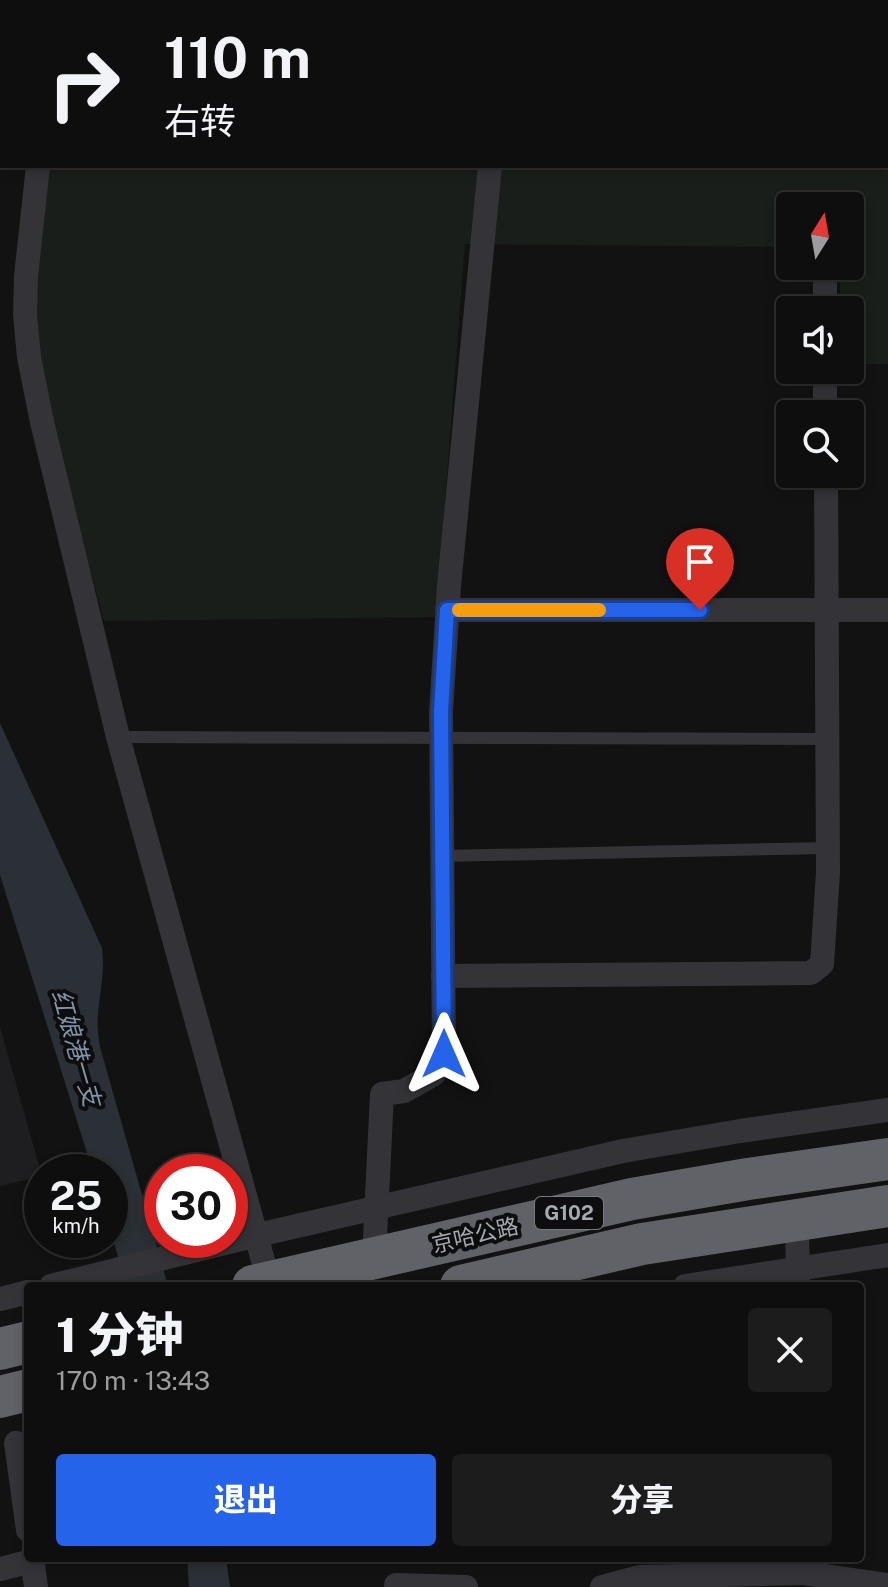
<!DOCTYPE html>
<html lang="zh">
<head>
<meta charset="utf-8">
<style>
  body { margin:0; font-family:"Public Sans","Noto Sans SC",sans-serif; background:#1c1c1c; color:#f1f3f6; height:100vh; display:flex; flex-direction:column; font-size:30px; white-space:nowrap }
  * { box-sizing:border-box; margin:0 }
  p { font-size:26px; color:#9b9c9e }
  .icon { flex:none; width:44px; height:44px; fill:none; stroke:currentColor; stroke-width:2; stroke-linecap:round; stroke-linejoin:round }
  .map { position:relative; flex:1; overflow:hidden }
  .panel { position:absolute; left:24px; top:1282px; width:840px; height:280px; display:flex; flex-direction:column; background:#0e0e0e; border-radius:8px; box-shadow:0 4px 12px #0003,0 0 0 2px #2e2e2e }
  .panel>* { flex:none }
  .banner { position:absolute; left:0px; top:0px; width:888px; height:168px; box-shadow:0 4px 12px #0003,0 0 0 2px #2e2e2e; background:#0e0e0e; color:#f1f3f6; overflow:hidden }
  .needle { width:52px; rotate:11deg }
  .tools { position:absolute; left:776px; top:192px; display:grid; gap:16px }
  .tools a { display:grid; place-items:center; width:88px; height:88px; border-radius:8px; background:#0e0e0e; box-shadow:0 4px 12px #0003,0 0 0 2px #2e2e2e; font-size:40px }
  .speed { position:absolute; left:24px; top:1154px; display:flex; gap:16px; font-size:40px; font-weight:700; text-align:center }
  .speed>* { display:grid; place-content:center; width:104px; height:104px; border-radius:50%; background:#0e0e0e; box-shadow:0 4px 12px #0003,0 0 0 2px #2e2e2e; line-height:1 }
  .speed small { font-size:20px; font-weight:400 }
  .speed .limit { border:12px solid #d22; background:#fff; color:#111 }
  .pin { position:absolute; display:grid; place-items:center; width:68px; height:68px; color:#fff; margin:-82px -34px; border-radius:50% 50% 50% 0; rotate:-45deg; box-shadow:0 0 8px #0007 }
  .pin .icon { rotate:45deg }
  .me { position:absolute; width:88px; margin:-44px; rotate:0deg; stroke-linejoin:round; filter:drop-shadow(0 0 6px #0008) }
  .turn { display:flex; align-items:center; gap:28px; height:168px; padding:0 32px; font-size:36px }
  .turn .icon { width:104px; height:104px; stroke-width:2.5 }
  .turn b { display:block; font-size:56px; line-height:68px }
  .round { display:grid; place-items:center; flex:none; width:84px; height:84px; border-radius:8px; background:#1c1c1c }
  .headline { display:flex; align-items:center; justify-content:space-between; height:136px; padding:0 32px }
  h1 { font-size:48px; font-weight:800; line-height:60px }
  .action { display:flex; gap:16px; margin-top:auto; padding:16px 32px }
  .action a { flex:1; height:92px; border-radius:8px; background:#2563eb; color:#fff; font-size:32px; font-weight:800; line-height:92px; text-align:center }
  .action a+a { background:#1c1c1c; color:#f1f3f6 }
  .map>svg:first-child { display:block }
</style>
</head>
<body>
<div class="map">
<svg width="888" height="1587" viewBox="0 0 888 1587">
  <rect width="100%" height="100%" fill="#121213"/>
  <path fill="#1e1e20" d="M0,1027L42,1176L0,1186Z"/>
  <path fill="#191e1a" d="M72,0H888V364H850V310H840V266H850V206H790V247L465,244L436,617L104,621L40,384L34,252L47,166H886V2H72Z"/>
  <g fill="#2a3035">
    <path d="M0,723L102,948C105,972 100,990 98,1014C97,1025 98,1036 100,1047L168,1286H127L110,1230V1172H93L0,875Z"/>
    <path d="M187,1558H226L230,1587H189Z"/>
  </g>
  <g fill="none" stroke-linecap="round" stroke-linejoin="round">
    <g stroke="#343438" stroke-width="12">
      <path d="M118,737L827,739"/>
      <path d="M442,856L828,848"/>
    </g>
    <g stroke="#343438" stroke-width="24">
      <path d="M56,2L57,0"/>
      <path d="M503,2V0"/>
      <path d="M38,166L26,276L25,315L29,357L42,422L118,737L269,1282"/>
      <path d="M825,266V310"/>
      <path d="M825,370V414"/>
      <path d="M447,610H888"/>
      <path d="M443,976L811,973L822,964L828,872L826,474"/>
      <path d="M797,1219L798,1286"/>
      <path d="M374,1258L382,1094L404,1091L434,1074L444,1054L441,712L449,586L490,166"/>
      <path d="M51,1286L245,1238L623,1151L740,1131L888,1110"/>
      <path d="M685,1286L888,1255"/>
      <path d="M0,1299L28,1292"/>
      <path d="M16,1443L28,1530"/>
      <path d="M32,1558L36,1587"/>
      <path d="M0,1569L32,1561"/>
      <path d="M396,1585L466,1587"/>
      <path d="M602,1587L639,1577L803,1573L888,1585"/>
    </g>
    <g stroke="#606268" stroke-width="42">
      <path d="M253,1286L632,1199L748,1179L888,1159"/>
      <path d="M461,1286L642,1244L888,1206"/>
      <path d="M0,1349L28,1342"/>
      <path d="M0,1397L28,1390"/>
    </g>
  </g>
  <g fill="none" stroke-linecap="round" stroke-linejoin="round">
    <g stroke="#184099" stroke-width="20">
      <path id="route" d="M444,1054L441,712L447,610H700"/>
    </g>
    <use href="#route" stroke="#2563eb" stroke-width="14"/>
    <path stroke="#f59e0b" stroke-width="14" d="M459,610H599"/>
  </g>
  <g text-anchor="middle" stroke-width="8" stroke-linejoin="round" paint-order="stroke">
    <rect fill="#0d0d0e" stroke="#777a81" stroke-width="2" x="535" y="1197" width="68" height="32" rx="6"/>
    <g font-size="20" font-weight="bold" fill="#a5a9b2">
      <text x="569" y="1220">G102</text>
    </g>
    <g font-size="22" fill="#a5a9b2" stroke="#0d0d0e">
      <text transform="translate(475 1235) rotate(-13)" y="8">京哈公路</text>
    </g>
    <g font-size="24" font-style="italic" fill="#8094aa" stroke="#0d0d0e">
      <text transform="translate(76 1048) rotate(74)" y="8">红娘港一支</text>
    </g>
  </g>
</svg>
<div class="tools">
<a><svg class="needle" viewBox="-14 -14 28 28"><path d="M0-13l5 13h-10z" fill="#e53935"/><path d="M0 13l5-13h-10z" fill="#9b9c9e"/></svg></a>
<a><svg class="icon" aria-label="sound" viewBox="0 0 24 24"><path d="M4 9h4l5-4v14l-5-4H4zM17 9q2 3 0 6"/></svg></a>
<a><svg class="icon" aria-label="search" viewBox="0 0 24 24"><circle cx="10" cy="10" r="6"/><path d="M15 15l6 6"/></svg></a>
</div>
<div class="speed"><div>25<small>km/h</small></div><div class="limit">30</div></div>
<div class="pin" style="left:700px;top:610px;background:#d93025"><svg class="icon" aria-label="arrive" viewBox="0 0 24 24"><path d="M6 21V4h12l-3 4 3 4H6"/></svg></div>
<svg class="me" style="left:444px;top:1054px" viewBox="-20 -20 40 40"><path d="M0-17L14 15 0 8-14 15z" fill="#2563eb" stroke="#fff" stroke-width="4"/></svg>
<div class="banner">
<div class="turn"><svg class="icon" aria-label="right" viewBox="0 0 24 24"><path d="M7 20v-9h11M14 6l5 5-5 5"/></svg><div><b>110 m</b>右转</div></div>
</div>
<section class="panel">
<div class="headline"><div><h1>1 分钟</h1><p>170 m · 13:43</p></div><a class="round"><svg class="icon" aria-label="close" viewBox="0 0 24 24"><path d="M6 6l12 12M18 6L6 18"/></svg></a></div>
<div class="action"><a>退出</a><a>分享</a></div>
</section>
</div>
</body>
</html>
